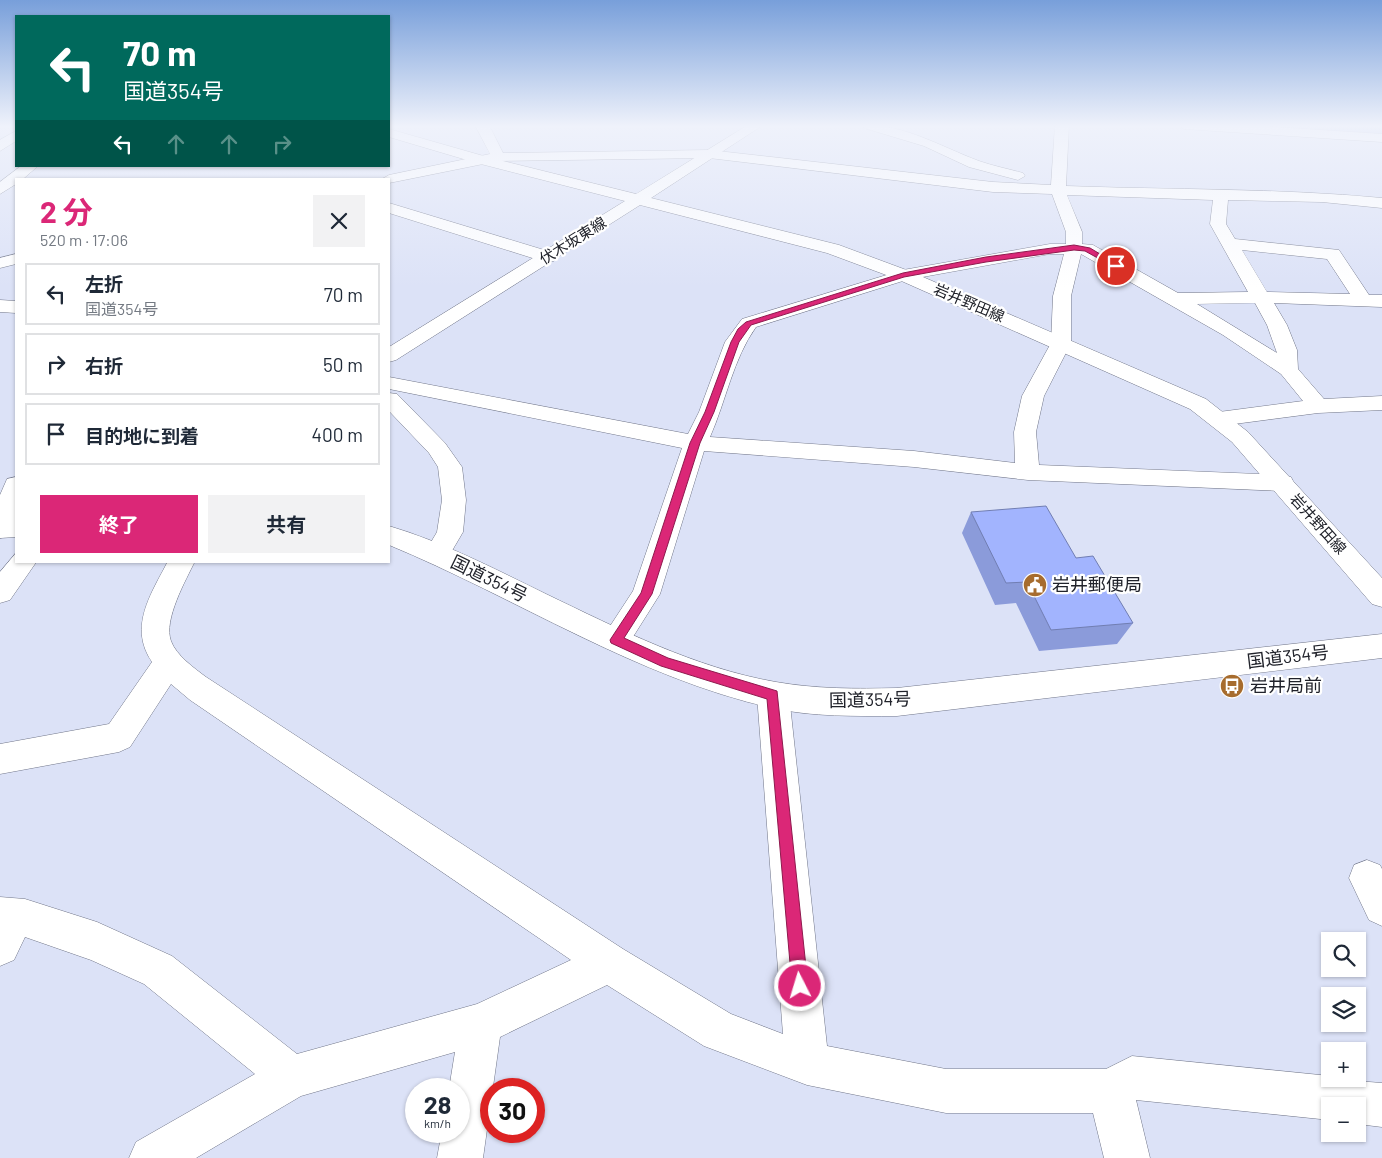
<!DOCTYPE html>
<html lang="ja">
<head>
<meta charset="utf-8">
<style>
  body { margin:0; font-family:Barlow,"Noto Sans JP",sans-serif; background:#f2f2f3; color:#1f2937; height:100vh; display:flex; flex-direction:column; font-size:19px; white-space:nowrap }
  * { box-sizing:border-box; margin:0 }
  p { font-size:16px; color:#747a83 }
  .icon { flex:none; width:28px; height:28px; fill:none; stroke:currentColor; stroke-width:2; stroke-linecap:round; stroke-linejoin:round }
  .map { position:relative; flex:1; overflow:hidden }
  .drawer { position:absolute; left:15px; top:178px; width:375px; height:385px; display:flex; flex-direction:column; background:#fff; border-radius:0px; box-shadow:0 1px 4px #0004 }
  .drawer>* { flex:none }
  .top-card { position:absolute; left:15px; top:15px; width:375px; height:152px; border-radius:0px; box-shadow:0 1px 4px #0004; background:#00695c; color:#fff; overflow:hidden }
  .fabs { position:absolute; left:1321px; top:932px; display:grid; gap:10px }
  .fabs a { display:grid; place-items:center; width:45px; height:45px; border-radius:0px; background:#fff; box-shadow:0 1px 4px #0004; font-size:25px }
  .speed { position:absolute; left:405px; top:1078px; display:flex; gap:10px; font-size:25px; font-weight:700; text-align:center }
  .speed>* { display:grid; place-content:center; width:65px; height:65px; border-radius:50%; background:#fff; box-shadow:0 1px 4px #0004; line-height:1 }
  .speed small { font-size:12px; font-weight:400 }
  .speed .limit { border:8px solid #d22; background:#fff; color:#111 }
  .pin { position:absolute; display:grid; place-items:center; width:42px; height:42px; color:#fff; margin:-21px; border:2px solid #fff; border-radius:50%; box-shadow:0 1px 5px #0007 }
  .me { position:absolute; width:55px; margin:-28px; rotate:355deg; stroke-linejoin:round; filter:drop-shadow(0 0 4px #0008) }
  .turn { display:flex; align-items:center; gap:18px; height:105px; padding:0 25px; font-size:22px }
  .turn .icon { width:65px; height:65px; stroke-width:2.5 }
  .turn b { display:block; font-size:35px; line-height:42px }
  .lanes { display:flex; align-items:center; height:48px; padding:0 25px; background:#0003; justify-content:center; gap:25px; direction:ltr }
  .lanes .off { opacity:.35 }
  .round { display:grid; place-items:center; flex:none; width:52px; height:52px; border-radius:0px; background:#f2f2f3 }
  .head { display:flex; align-items:center; justify-content:space-between; height:85px; padding:0 25px }
  h1 { font-size:30px; font-weight:700; line-height:38px; color:#db2777 }
  .action { display:flex; gap:10px; margin-top:auto; padding:10px 25px }
  .action a { flex:1; height:58px; border-radius:0px; background:#db2777; color:#fff; font-size:20px; font-weight:700; line-height:58px; text-align:center }
  .action a+a { background:#f2f2f3; color:#1f2937 }
  ul { padding:0; list-style:none }
  li { display:flex; align-items:center; gap:15px; height:62px; margin:0 10px 8px; padding:0 15px; border:2px solid #e0e1e3; border-radius:0px }
  li div { flex:1 }
  li b { display:block; font-size:19px }
  li em { font-style:normal }
  .map>svg:first-child { display:block }
</style>
</head>
<body>
<div class="map">
<svg width="1382" height="1158" viewBox="0 0 1382 1158">
  <rect width="100%" height="100%" fill="#dce2f7"/>
  <path fill="#a2b0e8" d="M1258,125H1382V134Z"/>
  <g fill="none" stroke-linecap="round" stroke-linejoin="round">
    <g stroke="#717689" stroke-width="1">
      <g id="minor">
        <path d="M475,125H489L503,153L709,150L993,182L1051,185L1055,125H1069L1066,186C1171,190 1277,188 1382,198V208L1322,202L1228,200L1226,224L1235,239L1339,250L1369,295H1382V307L1274,303L1287,325L1297,350L1298,369L1324,399L1382,396V410L1318,413L1219,426L1211,424L1208,419L1211,414L1219,412L1303,401L1281,374L1223,335L1081,254L1071,296V343L1044,396L1036,432L1039,465L1282,475L1291,477L1294,483L1291,489L1282,491L1028,480L914,467L704,451L660,594L626,648L616,652L606,648L601,640L633,591L682,448L389,389V377L688,434L699,412L725,342L742,319L903,270L1050,244H1066V232L1052,194L993,192L709,158L498,161L389,183V179H382L389,175L490,154ZM1067,195L1213,200L1210,224L1248,292L1178,293L1093,245L1082,244V232ZM1242,250L1327,259L1350,294L1267,292ZM1050,254H1064L1053,296L1051,343L1022,396L1014,432L1015,463L914,451L710,437C726,401 733,359 756,327L906,280ZM1255,303L1267,325L1277,353L1197,304Z"/>
        <path d="M863,125C907,125 939,146 979,161C993,166 1009,169 1023,173L1025,176L1018,180L969,167L924,146L864,128Z"/>
        <path d="M1178,125H1245L1382,134V142L1184,129Z"/>
        <path d="M16,131V141L0,151V140Z"/>
        <path d="M21,166H38L23,179H16V184L0,194V182Z"/>
        <path d="M389,203L554,253L557,257L554,261H542L389,213Z"/>
        <path d="M16,254V264L0,268V258Z"/>
        <path d="M0,300L16,301V313L0,312Z"/>
        <path d="M389,393L397,394L445,443L462,467L466,500L463,532L446,561L437,564L428,561L424,554L437,532L442,500L438,467L429,453L389,411Z"/>
        <path d="M16,477V520L9,536L0,538V495L7,479Z"/>
        <path d="M16,553V561H37L10,600L0,603V572Z"/>
        <path d="M168,561H195C186,580 163,620 171,641C176,655 194,668 206,677L623,949L731,1014L783,1034L757,695L762,686L773,682L784,686L789,695L827,1046L946,1069H1106L1132,1056L1330,1076V1079L1382,1083V1127L1358,1124V1106H1330V1120L1136,1100L1150,1158H1104L1093,1113H946L807,1085L704,1046L607,985L500,1037L483,1158H437L442,1131H459V1089H449L455,1052L301,1096L196,1158H129L136,1142L255,1074L144,984L91,960L25,937L14,960L0,966V897L25,899L97,922L172,956L297,1054L477,1004L571,960L190,700L171,684L130,747L119,752L0,774V744L109,724L152,662C128,627 151,594 168,561Z"/>
        <path d="M1367,860L1380,865L1382,869V926L1369,920L1349,878L1354,865Z"/>
      </g>
    </g>
    <g stroke="#717689" stroke-width="1">
      <path id="major" d="M748,125H763L651,198L839,245L909,271L1206,399L1248,432L1382,578V607L1372,604L1232,442L1190,409L897,279L827,253L640,205L396,360L389,362V347L625,201L477,163L389,137V129L487,157L636,194Z"/>
    </g>
    <g stroke="#717689" stroke-width="1">
      <g id="highway">
        <path d="M16,519V537L0,538V520Z"/>
        <path d="M389,526C443,542 495,569 546,594C619,629 695,668 776,682C816,689 856,689 897,688L1382,634V658L897,716C856,716 813,717 772,708C635,677 517,598 389,545Z"/>
      </g>
    </g>
    <use href="#minor" fill="#fff" fill-rule="evenodd"/>
    <use href="#major" fill="#fff" fill-rule="evenodd"/>
    <use href="#highway" fill="#fff" fill-rule="evenodd"/>
  </g>
  <path fill="#8b9bda" d="M971,512L1076,558L1133,623L1117,644L1039,651L1016,603L995,605L962,533Z"/>
  <path fill="#a2b4fe" stroke="#717eb2" d="M1046,506L1076,558L1093,556L1133,623L1051,630L1027,582L1006,583L971,512Z"/>
  <linearGradient id="sky" x2="0" y2="1"><stop stop-color="#789fda"/><stop offset="0.44" stop-color="#eff2fb"/><stop offset="1" stop-color="#eff2fb" stop-opacity="0"/></linearGradient>
  <rect width="1382" height="287" fill="url(#sky)"/>
  <path fill="#db2777" stroke="#8e194d" d="M1074,245L1090,248L1120,266L1114,267L1085,251L1074,250L986,262L904,277L751,325L739,342L714,412L700,443L652,594L624,638L668,658L777,691L808,986L806,992L800,995L794,992L792,986L767,699L661,666L611,643L610,640L641,593L690,443L705,412L731,342L738,329L746,322L903,273L986,257Z"/>
  <defs>
    <g id="civic-disc" transform="scale(1.25)"><circle r="9.5" fill="#a76c2e" stroke="#fff"/><path d="M-.6-6.5H3V-4.5H.6V-3L4-1V1h2V6H-6V1h2V-1L-.6-3ZM-1.2 2.5V6h2.4V2.5Z" fill="#fff"/></g>
    <g id="bus-disc" transform="scale(1.25)"><circle r="9.5" fill="#a76c2e" stroke="#fff"/><path d="M-5-6H5V4H4V6H2V4H-2V6H-4V4H-5ZM-3.5-4V0h7V-4ZM-3.5 1.2v1.5H-2V1.2ZM2 1.2v1.5H3.5V1.2Z" fill="#fff"/></g>
  </defs>
  <g fill-rule="evenodd">
    <use href="#civic-disc" x="1035" y="585"/>
    <use href="#bus-disc" x="1232" y="686"/>
  </g>
  <g text-anchor="middle" stroke-width="4.5" stroke-linejoin="round" paint-order="stroke">
    <g font-size="15" fill="#21232b" stroke="#fff">
      <text transform="translate(573 241) rotate(-32)" y="5">伏木坂東線</text>
      <text transform="translate(969 303) rotate(23)" y="5">岩井野田線</text>
      <text transform="translate(1318 524) rotate(48)" y="5">岩井野田線</text>
    </g>
    <g font-size="18" fill="#21232b" stroke="#fff">
      <text transform="translate(489 579) rotate(26)" y="6">国道354号</text>
      <text transform="translate(1288 657) rotate(-7)" y="6">国道354号</text>
      <text transform="translate(870 700) rotate(-1)" y="6">国道354号</text>
    </g>
    <g font-size="18" fill="#21232b" stroke="#fff" text-anchor="start">
      <text x="1052" y="591">岩井郵便局</text>
      <text x="1250" y="692">岩井局前</text>
    </g>
  </g>
</svg>
<div class="fabs">
<a><svg class="icon" aria-label="search" viewBox="0 0 24 24"><circle cx="10" cy="10" r="6"/><path d="M15 15l6 6"/></svg></a>
<a><svg class="icon" aria-label="layers" viewBox="0 0 24 24"><path d="M12 4l9 5-9 5-9-5zM3 14l9 5 9-5"/></svg></a>
<a>+</a>
<a>−</a>
</div>
<div class="speed"><div>28<small>km/h</small></div><div class="limit">30</div></div>
<div class="pin" style="left:1116px;top:266px;background:#d93025"><svg class="icon" aria-label="arrive" viewBox="0 0 24 24"><path d="M6 21V4h12l-3 4 3 4H6"/></svg></div>
<svg class="me" style="left:800px;top:986px" viewBox="-20 -20 40 40"><circle r="17" fill="#db2777" stroke="#fff" stroke-width="3"/><path d="M0-11L8 9 0 5-8 9z" fill="#fff"/></svg>
<div class="top-card">
<div class="turn"><svg class="icon" aria-label="left" viewBox="0 0 24 24"><path d="M17 20v-9H6M10 6l-5 5 5 5"/></svg><div><b>70 m</b>国道354号</div></div>
<div class="lanes"><svg class="icon" aria-label="left" viewBox="0 0 24 24"><path d="M17 20v-9H6M10 6l-5 5 5 5"/></svg><svg class="icon off" aria-label="ahead" viewBox="0 0 24 24"><path d="M12 20V5M6 11l6-6 6 6"/></svg><svg class="icon off" aria-label="ahead" viewBox="0 0 24 24"><path d="M12 20V5M6 11l6-6 6 6"/></svg><svg class="icon off" aria-label="right" viewBox="0 0 24 24"><path d="M7 20v-9h11M14 6l5 5-5 5"/></svg></div>
</div>
<section class="drawer">
<div class="head"><div><h1>2 分</h1><p>520 m · 17:06</p></div><a class="round"><svg class="icon" aria-label="close" viewBox="0 0 24 24"><path d="M6 6l12 12M18 6L6 18"/></svg></a></div>
<ul>
<li><svg class="icon" aria-label="left" viewBox="0 0 24 24"><path d="M17 20v-9H6M10 6l-5 5 5 5"/></svg><div><b>左折</b><p>国道354号</p></div><em>70 m</em></li>
<li><svg class="icon" aria-label="right" viewBox="0 0 24 24"><path d="M7 20v-9h11M14 6l5 5-5 5"/></svg><div><b>右折</b></div><em>50 m</em></li>
<li><svg class="icon" aria-label="arrive" viewBox="0 0 24 24"><path d="M6 21V4h12l-3 4 3 4H6"/></svg><div><b>目的地に到着</b></div><em>400 m</em></li>
</ul>
<div class="action"><a>終了</a><a>共有</a></div>
</section>
</div>
</body>
</html>
